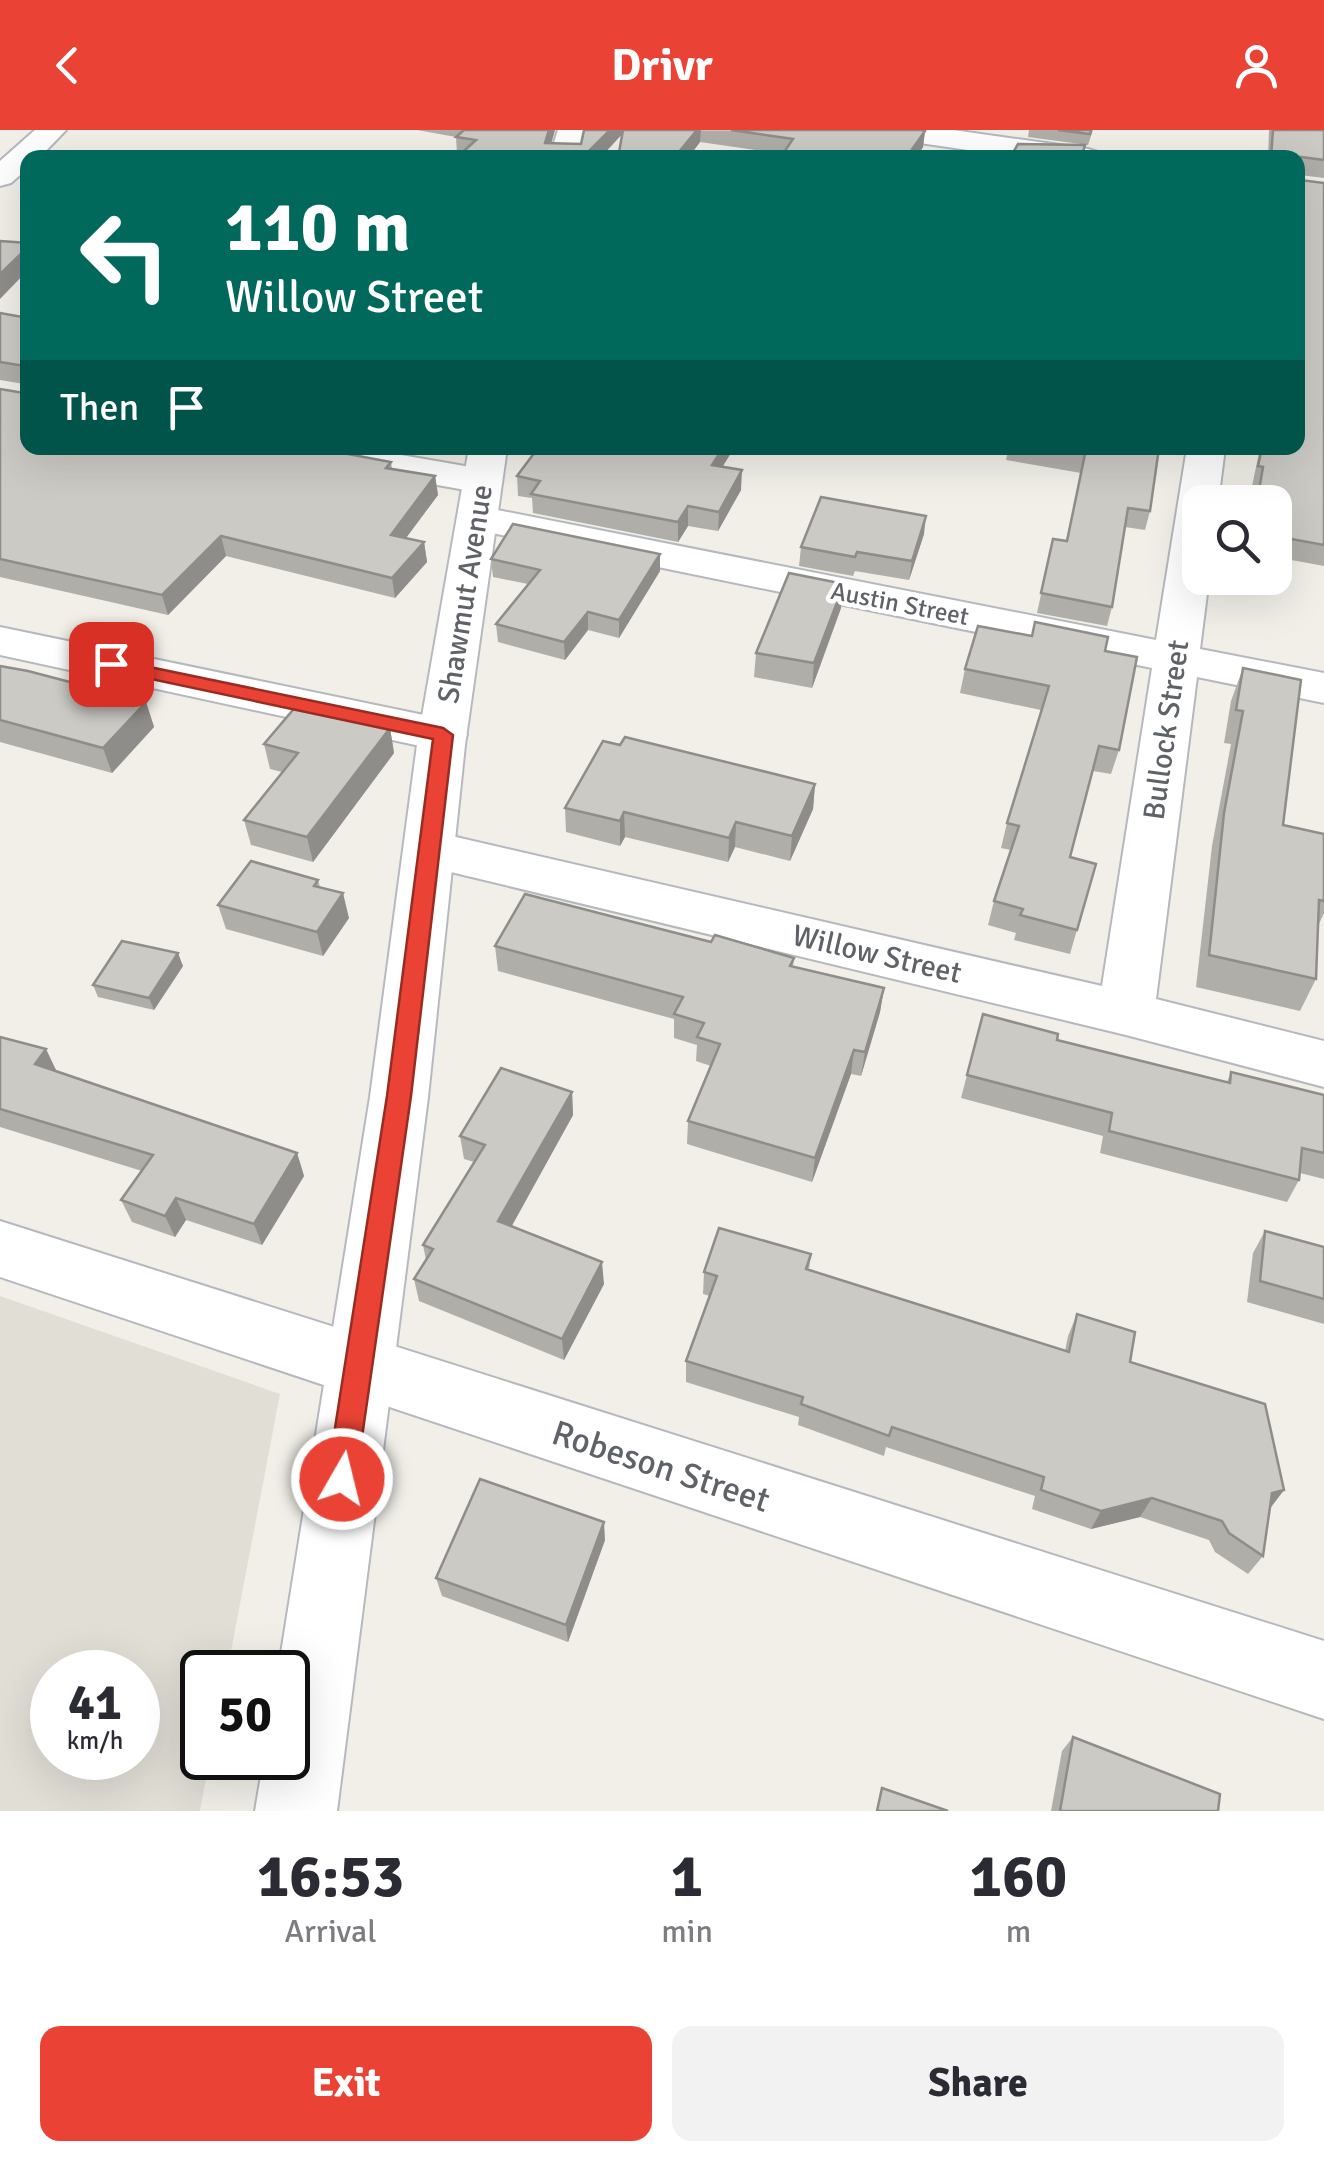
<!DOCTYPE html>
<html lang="en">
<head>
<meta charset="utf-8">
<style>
  body { margin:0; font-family:Signika,sans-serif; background:#f2f2f3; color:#2b2b33; height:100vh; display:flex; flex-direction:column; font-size:38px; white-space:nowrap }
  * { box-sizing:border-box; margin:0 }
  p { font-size:32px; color:#7c7c81 }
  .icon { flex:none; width:55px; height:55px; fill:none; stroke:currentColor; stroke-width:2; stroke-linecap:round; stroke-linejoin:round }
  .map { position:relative; height:1681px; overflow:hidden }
  .panel { display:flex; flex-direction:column; background:#fff; flex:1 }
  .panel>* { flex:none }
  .top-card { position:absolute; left:20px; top:20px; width:1285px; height:305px; border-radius:20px; box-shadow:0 10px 40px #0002; background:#00695c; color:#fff; overflow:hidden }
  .fabs { position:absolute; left:1182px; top:355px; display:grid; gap:20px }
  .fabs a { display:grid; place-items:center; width:110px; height:110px; border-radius:20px; background:#fff; box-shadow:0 10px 40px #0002; font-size:50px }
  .speed { position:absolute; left:30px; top:1520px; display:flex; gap:20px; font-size:50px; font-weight:700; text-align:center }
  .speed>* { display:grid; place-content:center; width:130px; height:130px; border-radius:50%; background:#fff; box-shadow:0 10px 40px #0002; line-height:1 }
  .speed small { font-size:25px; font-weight:400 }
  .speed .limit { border:5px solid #111; border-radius:15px; background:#fff; color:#111 }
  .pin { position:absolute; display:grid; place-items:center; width:85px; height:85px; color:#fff; margin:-42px; border-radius:20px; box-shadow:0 5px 15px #0006 }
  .me { position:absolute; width:110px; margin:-55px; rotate:8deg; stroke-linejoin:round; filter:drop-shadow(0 0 8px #0008) }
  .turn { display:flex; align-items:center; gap:35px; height:210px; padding:0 40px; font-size:45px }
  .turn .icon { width:130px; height:130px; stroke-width:2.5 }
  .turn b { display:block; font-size:70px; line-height:85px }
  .then { display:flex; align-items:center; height:95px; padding:0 40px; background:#0003; gap:20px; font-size:38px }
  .eta { display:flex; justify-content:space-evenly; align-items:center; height:170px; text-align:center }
  .eta b { font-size:60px; font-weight:700; line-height:70px }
  .button { display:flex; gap:20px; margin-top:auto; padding:20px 40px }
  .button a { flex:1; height:115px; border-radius:20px; background:#ea4335; color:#fff; font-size:40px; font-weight:700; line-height:115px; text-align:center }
  .button a+a { background:#f2f2f3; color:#2b2b33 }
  header { display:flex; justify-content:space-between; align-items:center; height:130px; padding:0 40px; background:#ea4335; color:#fff; font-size:45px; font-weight:700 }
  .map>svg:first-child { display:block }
</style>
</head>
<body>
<header><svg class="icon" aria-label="back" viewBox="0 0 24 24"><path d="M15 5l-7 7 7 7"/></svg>Drivr<svg class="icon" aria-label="person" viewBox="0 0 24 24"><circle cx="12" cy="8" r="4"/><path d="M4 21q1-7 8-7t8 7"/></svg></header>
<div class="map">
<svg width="1324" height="1681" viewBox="0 0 1324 1681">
  <rect width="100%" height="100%" fill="#f1efe8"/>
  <path fill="#e1ded6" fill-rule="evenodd" d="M0,1166L280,1264L227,1542H202V1628H210L200,1681H0ZM52,1542H138V1628H52Z"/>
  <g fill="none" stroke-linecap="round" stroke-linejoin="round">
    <g stroke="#b5b8bc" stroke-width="4">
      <g id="street">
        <path d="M35,0H66L39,28H28V38L11,53L0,56V31Z"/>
        <path d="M279,318H361L482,339L496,343L502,351L496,359L482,363L298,330L284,326Z"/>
        <path d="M1187,318H1225L1218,372H1200V448H1209L1200,519L1324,543V573L1197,547L1156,869L1324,911V957L1126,905L430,737L412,732L404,719L412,706L430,701L1102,856L1152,538L477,400L463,397L457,388L463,379L477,376L1156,510Z"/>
        <path d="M0,497L443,589L460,594L467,605L460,616L443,621L0,525Z"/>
        <path d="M0,1091L1324,1511V1589L0,1147Z"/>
      </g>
    </g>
    <g stroke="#b6babf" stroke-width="4">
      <g id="secondary">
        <path d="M558,0H586L579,28H549Z"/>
        <path d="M878,0H953L1088,19L1098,22L1102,28H1023L892,9L882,6Z"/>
        <path d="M469,318H507L465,615L428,967L337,1681H255L264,1628H288V1542H278L370,967L417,615Z"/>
      </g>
    </g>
    <use href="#street" fill="#fff" fill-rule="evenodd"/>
    <use href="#secondary" fill="#fff" fill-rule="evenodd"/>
  </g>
  <g fill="#afaea9">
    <path d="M417,0H555L551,13L581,14L584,0L925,1L923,17L916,28H780L782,24L700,12L688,28H618L622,4L600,28L460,24H457L456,7Z"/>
    <path d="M1029,0H1093L1088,15L1028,7Z"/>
    <path d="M1269,0H1324V48L1300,45V50L1324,53V436L1275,427V372H1254L1257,357L1252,356L1260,318H1298V28H1268Z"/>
    <path d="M0,183L28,188V318L391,332L392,339L435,346L438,365L406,408L424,412L427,432L395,468L226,426L168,485L0,447V259L24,263V254L0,250Z"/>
    <path d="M380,318H422L417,324Z"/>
    <path d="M538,318H734L722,337L741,360L718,401L688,396L678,412L533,383L532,368L518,366L517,346Z"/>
    <path d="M1009,318H1159L1150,381L1145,400L1125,397L1112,477L1107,496L1037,483L1053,409L1066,411L1081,343L1006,330Z"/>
    <path d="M924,404L909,450L855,441L853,446L799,436L801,417Z"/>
    <path d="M660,424V441L619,508L588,500L565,530L498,512L496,494L528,454L493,447L491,429Z"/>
    <path d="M841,478L812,558L754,547L756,523Z"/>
    <path d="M1105,521L1119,620L1111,644L1093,641L1070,727L1096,734L1070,824L1014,810L1016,803L988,795L994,771L1011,720L1001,718L1007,693L1041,580L960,563L965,539Z"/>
    <path d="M0,536L146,572L154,597L112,643L0,612Z"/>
    <path d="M1243,538L1283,695L1324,704V783L1318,796L1316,849L1300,881L1196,857L1212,716L1231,614L1224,613L1231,571Z"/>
    <path d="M390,598L394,623L313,732L251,715L244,690L282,642L270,639L264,614Z"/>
    <path d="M815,654L813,679L790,731L735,717L728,732L625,707L620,716L566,702L565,678Z"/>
    <path d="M318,750L320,757L349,788L323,826L226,799L218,775Z"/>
    <path d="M711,812L794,828L793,837L884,858L880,882L861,946L851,944L812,1052L687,1014L688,991L711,936L696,931L697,915L674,908V889L498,841L495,816Z"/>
    <path d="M183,836L154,880L98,867L93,855Z"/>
    <path d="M983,884L1057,910L1227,952L1231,942L1324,965V1049L1300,1043L1299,1050L1287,1072L1100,1023L1103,1006L961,968Z"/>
    <path d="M0,907L57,942L297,1023L304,1046L262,1115L186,1090L175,1107L132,1092L121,1070L142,1041L0,997Z"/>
    <path d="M572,962L573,985L511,1096L604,1154L564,1230L419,1171L414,1149L426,1130L423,1115L474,1032L464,1029L460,1006Z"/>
    <path d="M1265,1101L1324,1117V1194L1247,1172L1253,1123Z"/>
    <path d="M811,1124L809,1140L1065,1221L1068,1206L1077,1184L1130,1232L1284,1360L1270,1379L1263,1426L1248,1444L1215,1422L1209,1410L1140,1387L1091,1399L1032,1379L1035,1366L886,1317L884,1326L798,1295L799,1287L686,1252V1231L710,1166L703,1164L704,1142Z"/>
    <path d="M605,1410L568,1512L442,1466L436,1448Z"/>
    <path d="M1073,1607L1218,1681H1051L1062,1621Z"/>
  </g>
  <g fill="#8f8d8a">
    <path d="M549,0H555L547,28L545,13Z"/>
    <path d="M610,0H626L600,28H582Z"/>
    <path d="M697,0H701L700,12L688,28H674Z"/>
    <path d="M925,1L923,17L916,28H906Z"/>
    <path d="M28,117V140L0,169V144Z"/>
    <path d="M723,318H734L712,354V335Z"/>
    <path d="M742,340L741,360L718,401L719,382Z"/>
    <path d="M435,346L438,365L394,424L391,405Z"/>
    <path d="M688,376V396L678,412V392Z"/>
    <path d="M926,386L924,404L909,450L912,431Z"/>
    <path d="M221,406L226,426L168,485L162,465Z"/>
    <path d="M424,412L427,432L395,468L392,448Z"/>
    <path d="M660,424V441L619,508V490Z"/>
    <path d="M844,454L841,478L812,558L814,533Z"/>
    <path d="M588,482V500L565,530L564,512Z"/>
    <path d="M146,572L154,597L112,643L103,618Z"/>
    <path d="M390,598L394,623L313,732L307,707Z"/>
    <path d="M815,654L813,679L790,731L792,706Z"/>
    <path d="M624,682L625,707L620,716V691Z"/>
    <path d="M736,692L735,717L728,732L729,708Z"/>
    <path d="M343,763L349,788L323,826L317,802Z"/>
    <path d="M178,823L183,836L154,880L149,868Z"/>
    <path d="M884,858L880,882L861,946L865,922Z"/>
    <path d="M46,919L57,942L35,934Z"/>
    <path d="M854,920L851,944L812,1052L815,1028Z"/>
    <path d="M572,962L573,985L502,1114L498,1091Z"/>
    <path d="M297,1023L304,1046L262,1115L254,1094Z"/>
    <path d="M176,1068L186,1090L175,1107L165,1086Z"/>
    <path d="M602,1132L604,1154L564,1230L562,1209Z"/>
    <path d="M1284,1360L1269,1379L1272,1363Z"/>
    <path d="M1152,1368L1140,1387L1091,1399L1101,1381Z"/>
    <path d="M604,1392L605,1410L568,1512L566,1495Z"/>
  </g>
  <g fill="#cccac5" stroke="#8f8d8a" stroke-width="2.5">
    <path d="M464,0H549L545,13L581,14L584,0H610L582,28H456L476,10L456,7Z"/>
    <path d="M623,0H697L674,28H618Z"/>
    <path d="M731,0H922L925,1L906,28L868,22L864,28H780L793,9Z"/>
    <path d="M1058,0H1091L1090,4Z"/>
    <path d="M1273,0H1324V30L1301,27L1300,50L1324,53V415L1275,406V372H1257L1263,337L1258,336L1262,318H1298V28H1271Z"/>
    <path d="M1018,14L1085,15L1083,22L1127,28H1010Z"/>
    <path d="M0,111L28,113V117L0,144Z"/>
    <path d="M0,183L28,188V318H316L391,332L386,338L435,346L391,405L424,412L392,448L221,406L162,465L0,429V259L24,263L25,236L0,232Z"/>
    <path d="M538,318H723L712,335L742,340L719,382L688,376L678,392L531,364L540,351L517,346Z"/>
    <path d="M1046,318H1159L1150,381L1128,378L1112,477L1041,463L1053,409L1067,411L1085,324Z"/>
    <path d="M821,367L926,386L912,431L857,422L855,427L801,417Z"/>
    <path d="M513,394L660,424L619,490L588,482L564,512L496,494L540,440L491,429Z"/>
    <path d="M789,443L844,454L814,533L756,523Z"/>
    <path d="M1035,492L1108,507L1105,521L1137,527L1119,620L1099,616L1070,727L1096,734L1077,800L1020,785L1023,779L994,771L1019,696L1007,693L1049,556L965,539L978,496L1032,506Z"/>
    <path d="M0,536L28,541L146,572L103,618L0,590Z"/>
    <path d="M1243,538L1301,550L1283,695L1324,704V771L1319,770L1316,849L1209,825L1224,683L1243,581L1236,580Z"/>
    <path d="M298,574L390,598L307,707L244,690L298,623L264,614Z"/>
    <path d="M625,607L815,654L792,706L736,692L729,708L624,682L620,691L565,678L603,611L620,615Z"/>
    <path d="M251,731L318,750L314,756L343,763L317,802L218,775Z"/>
    <path d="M525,764L711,812L715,805L794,828L790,836L884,858L865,922L854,920L815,1028L688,991L720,914L697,907L704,893L674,884L683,867L495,816Z"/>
    <path d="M122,811L178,823L149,868L93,855Z"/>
    <path d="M983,884L1058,904L1057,910L1230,953L1231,942L1324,965V1023L1302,1018L1299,1050L1109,1001L1112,983L967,945Z"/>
    <path d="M0,907L46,919L35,934L297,1023L254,1094L176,1068L165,1086L121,1070L153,1025L0,979Z"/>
    <path d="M501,938L572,962L498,1091L602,1132L562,1209L414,1149L433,1119L423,1115L485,1015L460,1006Z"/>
    <path d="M719,1098L811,1124L806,1139L1069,1222L1077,1184L1135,1202L1130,1232L1265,1274L1284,1360L1272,1363L1263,1426L1229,1403L1222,1391L1152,1368L1101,1381L1041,1360L1044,1347L892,1297L889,1306L801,1274L803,1267L686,1231L717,1146L704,1142Z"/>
    <path d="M1265,1101L1324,1117V1169L1260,1151Z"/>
    <path d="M480,1349L604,1392L566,1495L436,1448Z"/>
    <path d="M1073,1607L1220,1664L1218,1681H1060Z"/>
    <path d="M882,1658L948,1681H877Z"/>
  </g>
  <path fill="#ea4335" stroke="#982c22" stroke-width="2.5" d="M111,529L443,598L453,605L411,966L356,1349L352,1359L342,1363L331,1359L327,1349L387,966L433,609L104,539V530Z"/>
  <g text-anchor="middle" stroke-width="9" stroke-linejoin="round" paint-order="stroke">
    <g font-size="25" fill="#5f6368" stroke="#fff">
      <text transform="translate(900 473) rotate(11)" y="9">Austin Street</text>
    </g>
    <g font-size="30" fill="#5f6368" stroke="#fff">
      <text transform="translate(465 464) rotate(-81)" y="10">Shawmut Avenue</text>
      <text transform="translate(1166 600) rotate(-82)" y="10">Bullock Street</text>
      <text transform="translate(877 824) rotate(13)" y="10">Willow Street</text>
    </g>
    <g font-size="35" fill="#5f6368" stroke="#fff">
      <text transform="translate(661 1336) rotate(18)" y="12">Robeson Street</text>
    </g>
  </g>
</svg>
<div class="fabs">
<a><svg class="icon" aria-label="search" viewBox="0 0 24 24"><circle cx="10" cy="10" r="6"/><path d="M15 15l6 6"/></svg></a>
</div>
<div class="speed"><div>41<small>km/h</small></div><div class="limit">50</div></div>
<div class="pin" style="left:111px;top:534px;background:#d93025"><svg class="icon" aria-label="arrive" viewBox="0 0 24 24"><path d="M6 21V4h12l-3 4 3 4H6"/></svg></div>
<svg class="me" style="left:342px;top:1349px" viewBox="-20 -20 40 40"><circle r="17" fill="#ea4335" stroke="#fff" stroke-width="3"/><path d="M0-11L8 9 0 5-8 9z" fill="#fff"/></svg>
<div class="top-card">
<div class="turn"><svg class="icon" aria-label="left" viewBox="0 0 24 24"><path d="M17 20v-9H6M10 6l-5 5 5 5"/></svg><div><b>110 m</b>Willow Street</div></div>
<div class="then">Then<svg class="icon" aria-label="arrive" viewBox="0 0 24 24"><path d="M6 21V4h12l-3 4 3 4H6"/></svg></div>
</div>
</div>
<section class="panel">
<div class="eta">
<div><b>16:53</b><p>Arrival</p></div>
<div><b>1</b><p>min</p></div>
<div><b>160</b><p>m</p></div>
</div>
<div class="button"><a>Exit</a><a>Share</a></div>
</section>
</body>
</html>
